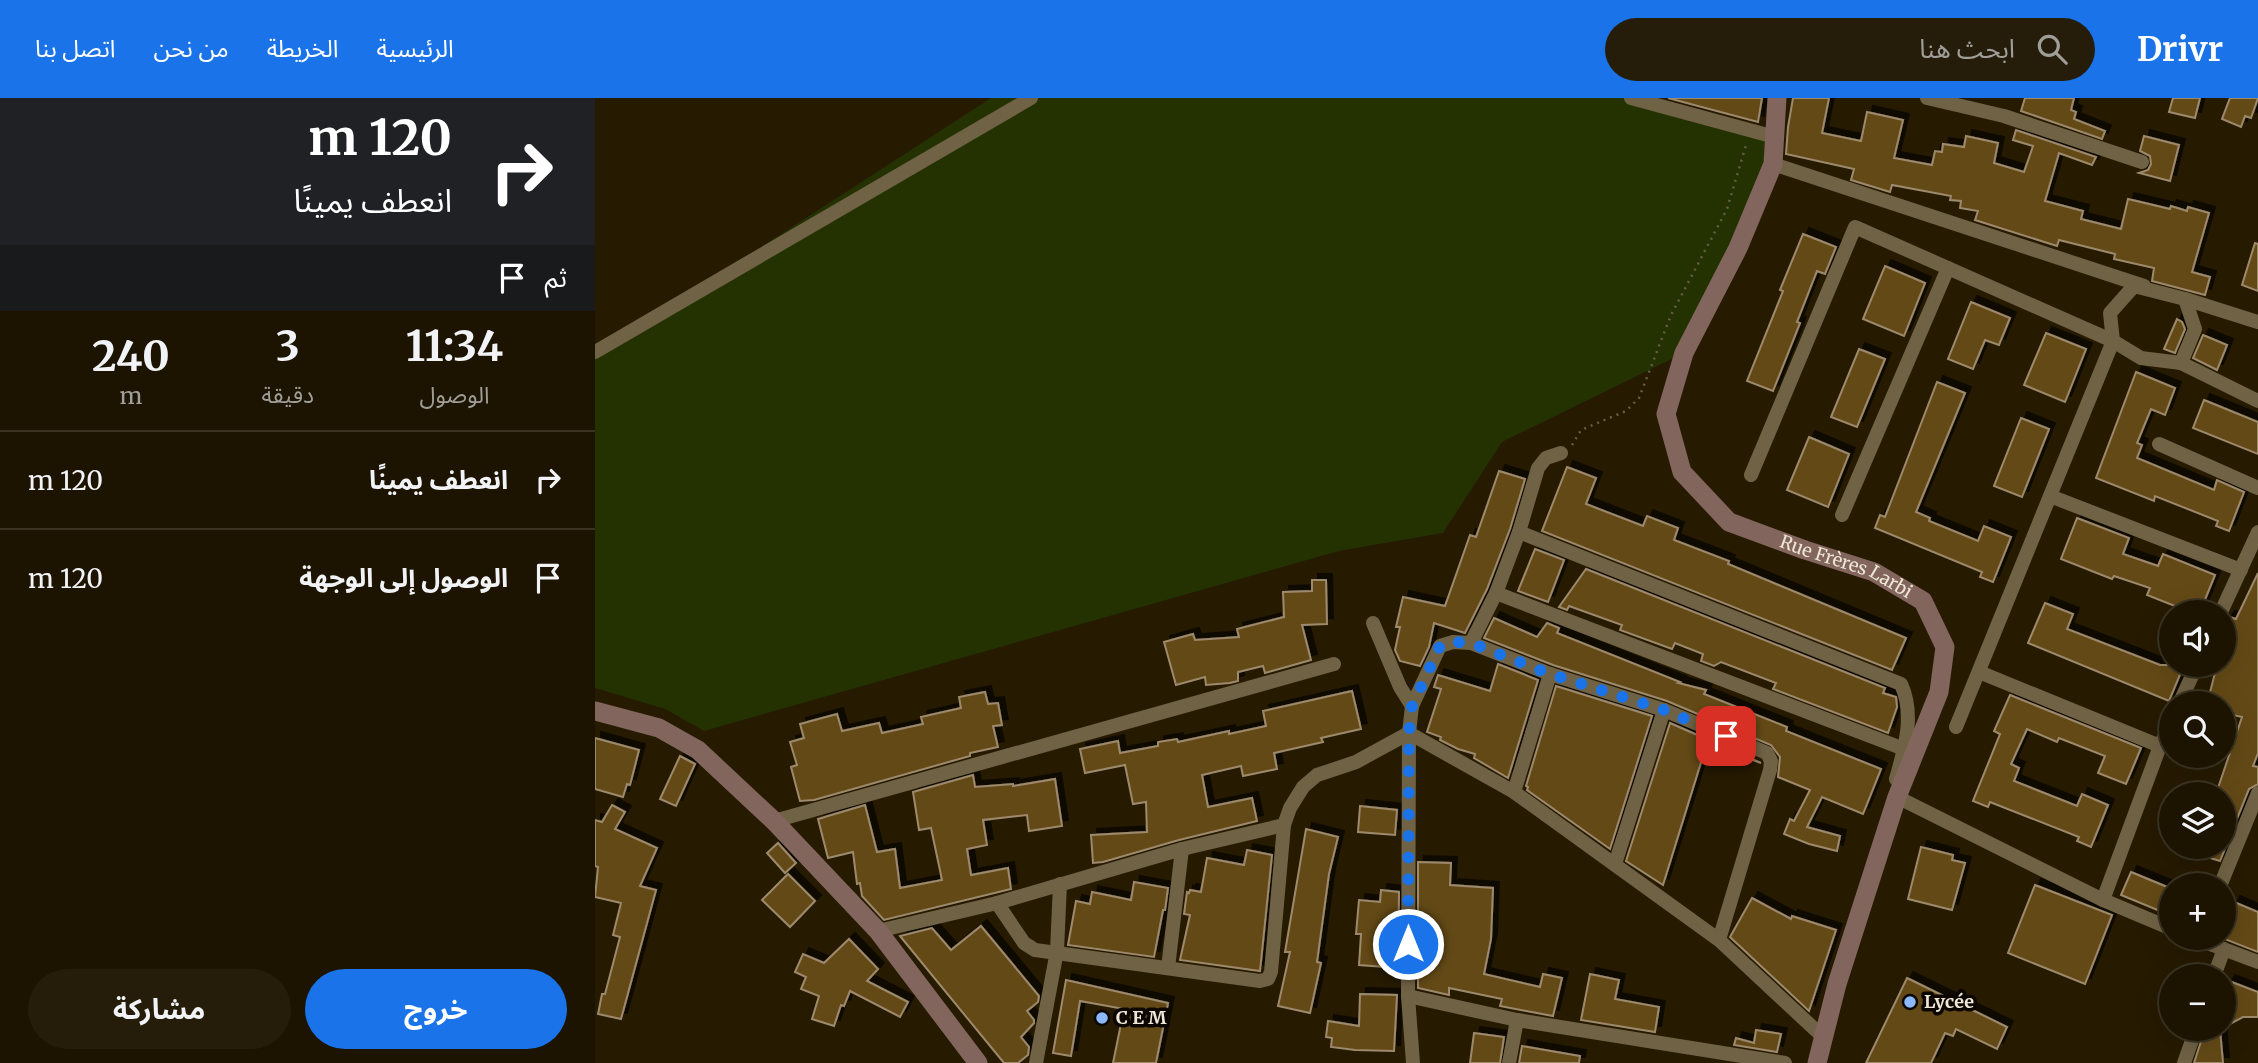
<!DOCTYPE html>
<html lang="ar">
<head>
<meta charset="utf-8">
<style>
  body { margin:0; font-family:Merriweather,"Noto Sans Arabic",serif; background:#251d0a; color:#f1f3f6; direction:rtl; height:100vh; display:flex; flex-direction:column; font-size:26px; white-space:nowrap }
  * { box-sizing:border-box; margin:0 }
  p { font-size:23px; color:#a09e99 }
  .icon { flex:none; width:38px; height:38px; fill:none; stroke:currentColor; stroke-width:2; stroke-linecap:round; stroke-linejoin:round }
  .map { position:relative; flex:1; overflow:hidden; direction:ltr }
  .side { display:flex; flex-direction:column; background:#1c1400; width:595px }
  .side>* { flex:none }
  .top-card { background:#202124; color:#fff; overflow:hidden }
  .tools { position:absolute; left:1564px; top:502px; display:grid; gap:14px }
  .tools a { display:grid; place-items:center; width:77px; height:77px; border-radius:50%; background:#1c1400; box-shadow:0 7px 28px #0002,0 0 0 2px #3a3322; font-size:35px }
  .pin { position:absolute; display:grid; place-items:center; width:60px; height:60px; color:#fff; margin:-30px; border-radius:14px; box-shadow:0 4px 10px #0006 }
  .me { position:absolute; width:77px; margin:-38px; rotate:0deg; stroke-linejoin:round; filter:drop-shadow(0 0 5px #0008) }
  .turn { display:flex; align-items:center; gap:24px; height:147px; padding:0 28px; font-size:32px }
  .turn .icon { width:91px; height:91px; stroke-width:2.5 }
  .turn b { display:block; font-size:49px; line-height:60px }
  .then { display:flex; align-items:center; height:66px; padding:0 28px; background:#0003; gap:14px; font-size:26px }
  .eta { display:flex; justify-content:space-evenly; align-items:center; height:119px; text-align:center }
  .eta b { font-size:42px; font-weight:700; line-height:49px }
  .primary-button { display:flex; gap:14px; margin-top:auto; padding:14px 28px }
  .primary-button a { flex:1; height:80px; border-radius:42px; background:#1a73e8; color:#fff; font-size:28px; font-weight:700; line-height:80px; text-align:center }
  .primary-button a+a { background:#251d0a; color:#f1f3f6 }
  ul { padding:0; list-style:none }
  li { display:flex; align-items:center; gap:21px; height:98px; padding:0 28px; border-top:2px solid #3a3322 }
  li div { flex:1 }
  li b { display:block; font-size:26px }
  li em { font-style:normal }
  header { display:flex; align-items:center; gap:42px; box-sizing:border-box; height:98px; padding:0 35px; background:#1a73e8; color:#fff }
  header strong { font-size:33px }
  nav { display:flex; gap:38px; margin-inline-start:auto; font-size:24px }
  .search { width:490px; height:63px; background:#251d0a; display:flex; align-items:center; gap:18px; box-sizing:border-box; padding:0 24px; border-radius:38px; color:#a09e99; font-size:26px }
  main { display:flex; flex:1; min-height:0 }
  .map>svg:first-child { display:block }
</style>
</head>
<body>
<header>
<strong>Drivr</strong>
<div class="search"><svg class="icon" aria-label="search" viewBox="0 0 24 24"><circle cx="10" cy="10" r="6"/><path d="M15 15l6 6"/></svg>ابحث هنا</div>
<nav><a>الرئيسية</a><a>الخريطة</a><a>من نحن</a><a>اتصل بنا</a></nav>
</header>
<main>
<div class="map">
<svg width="1663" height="965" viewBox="0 0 1663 965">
  <defs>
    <filter id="shadow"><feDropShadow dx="6" dy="-6" stdDeviation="0" flood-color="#0009"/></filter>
  </defs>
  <rect width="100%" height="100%" fill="#261a00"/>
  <path fill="#243101" d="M396,0H1031L1180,39L1089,255L907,344L848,435L744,453L109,633L70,611L0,590V257Z"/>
  <g fill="#644818" stroke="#9d8a6d" stroke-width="2" filter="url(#shadow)">
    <path d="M1073,0H1167L1163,24Z"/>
    <path d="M1198,0H1234L1227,35L1266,43L1272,14L1308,22L1299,60L1337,67L1340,53L1347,54L1348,46L1369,49L1371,38L1403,45L1399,65L1429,74L1438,48L1418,42L1421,32L1501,59L1497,67L1464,55L1450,103L1488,113L1486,121L1526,131L1533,101L1575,111L1576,108L1592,113L1593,109L1614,115L1597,174L1615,179L1610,197L1557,183L1559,170L1519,161L1520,156L1464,142L1462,148L1380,122L1383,113L1365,110L1366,103L1355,102L1356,98L1297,87L1295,94L1256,82L1259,71L1191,56L1193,29Z"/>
    <path d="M1430,0H1479L1476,12L1481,14L1479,21L1510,33L1507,41L1426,13Z"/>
    <path d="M1578,0H1605L1600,20L1574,14Z"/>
    <path d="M1635,0H1663L1656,20L1650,18L1646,29L1627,21Z"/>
    <path d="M1549,38L1584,47L1575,83L1544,75L1553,72L1556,66L1555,58L1545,53Z"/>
    <path d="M1208,136L1241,149L1230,176L1222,173L1202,224L1205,225L1178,293L1152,283L1188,193L1185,192Z"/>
    <path d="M1660,145L1663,146V193L1647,187Z"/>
    <path d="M1290,168L1330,185L1309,238L1268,221Z"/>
    <path d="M1376,204L1415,220L1404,247L1390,242L1378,271L1353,261Z"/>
    <path d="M1582,221L1587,224L1590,231L1580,255L1569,251Z"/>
    <path d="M1451,235L1491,251L1470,304L1429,287Z"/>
    <path d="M1608,237L1632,247L1622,272L1598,260Z"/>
    <path d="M1264,251L1290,261L1262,329L1236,319Z"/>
    <path d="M1541,274L1580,290L1570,317L1556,311L1542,345L1547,347L1542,360L1619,392L1622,382L1649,394L1634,433L1621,428L1623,423L1560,398L1559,403L1501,380Z"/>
    <path d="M1342,284L1370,295L1321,414L1335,420L1334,423L1383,443L1389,428L1416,439L1398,484L1385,479L1387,474L1280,430L1285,417L1290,419Z"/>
    <path d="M1609,302L1663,324V356L1598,330Z"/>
    <path d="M1426,320L1454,331L1427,399L1399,388Z"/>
    <path d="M1214,339L1254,356L1233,409L1192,392Z"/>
    <path d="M972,369L1001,380L991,406L1048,428L1052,418L1083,430L1079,442L1134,463L1133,466L1311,540L1297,572L947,433Z"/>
    <path d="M904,373L930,381L915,431L892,491L870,535L839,525L834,549L825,568L805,563L800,552L805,529H801L808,499L850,508L875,437L881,439Z"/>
    <path d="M1482,420L1534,440L1528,456L1563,468L1568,456L1620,477L1605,514H1595L1552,497L1555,490L1519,478L1517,481L1466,461Z"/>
    <path d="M940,451L969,462L953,504L923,493Z"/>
    <path d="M991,471L1290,590L1288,595L1301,599L1302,609L1293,635L1178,591L1181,585L1126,564L1119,568L1106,563L1108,556L1080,545L1077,551L1025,532L1027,527L974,508L972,512L964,509Z"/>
    <path d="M1663,475V655L1658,668L1663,669V686L1654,691L1625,763L1589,752V749H1629V696H1621L1647,619L1629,615V606H1612L1622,567H1629V528L1632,522L1634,519L1641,521Z"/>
    <path d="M717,482H731L732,526L707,527L716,562L670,575L668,568L643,574V583L635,585L611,587L610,579L581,587L569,544L598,536L600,542L644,539L642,531L689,519L688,494L717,493Z"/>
    <path d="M1450,505L1478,516L1472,531L1565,567H1589L1574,603L1433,545Z"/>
    <path d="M899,520L942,539L952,525L964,530L962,535L1085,584L1083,585L1111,592L1109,596L1192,629L1191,633L1286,671L1268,716L1227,699L1212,729L1245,738L1242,753L1214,746L1189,736L1195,721L1199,723L1215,692L1183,679L1185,659L1176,647L1072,603L958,567L889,540Z"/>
    <path d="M903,566L943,582L913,680L879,660L880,656L863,651L845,642L846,639L832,634L846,591L839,589L843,577L895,593Z"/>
    <path d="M961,588L1057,618L1015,751L932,692L933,689L931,688Z"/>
    <path d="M757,593L766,631L726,640L728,644L679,655L682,671L648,678L646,668L607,677L613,709L657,700L662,723L584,742L508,764L498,765L496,737L552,734L551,704L538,706L530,667L490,675L485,651L523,643L525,655L563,648V644L582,641L583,644L634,633V636L671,628L668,613Z"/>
    <path d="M390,594L393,606L403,605L407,627L398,628L403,649L375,655V658L219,702L205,703L196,669L202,667L195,644L209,640L205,626L242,616L247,633L284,625L287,635L328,626L326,619L366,610L364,599Z"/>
    <path d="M1415,597L1546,650L1531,686L1503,675L1510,658L1464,640L1462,644L1432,631L1416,666L1424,670L1419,683L1482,708L1487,696L1513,707L1496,749L1482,743L1484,739L1395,704L1393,709L1378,703L1405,636L1399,633Z"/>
    <path d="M1075,625L1166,665L1112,645L1068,787L1031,763Z"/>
    <path d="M0,640L44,652L35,687L32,686L28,699L0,691Z"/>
    <path d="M85,658L100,666L81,708L65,701Z"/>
    <path d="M378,677L380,689L418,686V688L460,681L467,728L434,733L432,717L388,722L392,747L372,751L376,777L413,770L416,791L289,822L267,798L265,785L262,786L258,754L233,760L223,721L270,707L282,754L300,751L305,790L347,782L336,730L324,732L318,694Z"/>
    <path d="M17,707L30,714L20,731L62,750L45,788L61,792L26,921L3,916L7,896H10L25,839L18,837L26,805L0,799L3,769L0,768V722L7,724Z"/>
    <path d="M765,708L802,712L800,737L763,734Z"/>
    <path d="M711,731L743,739L734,776L722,864L726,865L715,915L683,908L695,854H690Z"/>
    <path d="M183,745L201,765L190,775L172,755Z"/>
    <path d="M1326,749L1358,757L1357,762L1370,765L1357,812L1313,801Z"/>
    <path d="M652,752L677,757L665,873L585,862L595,817L589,816L592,794L594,795L595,792L606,794L612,760L649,767Z"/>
    <path d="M823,764L856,765L855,787L898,790L896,841L889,876L945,889L948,876L967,880L958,918L905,908L907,901L854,890V897L823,890Z"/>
    <path d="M1536,774L1577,791V818L1526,797Z"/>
    <path d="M193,776L220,803L195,829L167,802Z"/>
    <path d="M539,784L573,790L570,812H568L559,859L473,847L481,803L495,806L497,794L536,802Z"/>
    <path d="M1440,787L1517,817L1490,886L1413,855Z"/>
    <path d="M786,792L804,794L803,870L764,867L766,836H761L764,802L785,804Z"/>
    <path d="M1157,800L1196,821L1197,818L1241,832L1214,913L1135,839Z"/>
    <path d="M1639,804L1663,814V854L1627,840Z"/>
    <path d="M386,828L444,898L443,904L432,913L439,922V925L426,939L434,949L433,957L423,965H409L305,838L337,830L356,852Z"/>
    <path d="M254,841L283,871L272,883L313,904L305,919L255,893L249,908L246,907L239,928L217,921L224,898L206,891L211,879L200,874L208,856L229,865Z"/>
    <path d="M995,876L1024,882L1020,901L1064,909L1060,934L986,922Z"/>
    <path d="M1312,880L1412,929L1402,951L1361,931L1358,938L1350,935L1336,965H1271Z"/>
    <path d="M471,882L573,905L561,965H518L529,911L485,903L476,958L458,955Z"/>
    <path d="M1634,883L1663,894V919H1648L1629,929V892Z"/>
    <path d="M765,896L802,897L799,953L760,952L736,949L737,940L731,939L733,923L764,928Z"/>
    <path d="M1610,931H1625L1628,965H1599Z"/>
    <path d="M1161,932L1186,936L1182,954L1139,947L1141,940L1159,945Z"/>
    <path d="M879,935L909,939L905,965H875Z"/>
    <path d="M927,948L985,958L984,965H924Z"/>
  </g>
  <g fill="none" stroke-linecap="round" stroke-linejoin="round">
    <path stroke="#675c45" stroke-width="2.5" stroke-dasharray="2 5" stroke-linecap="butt" d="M977,347L986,332L1031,313L1044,300L1076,217L1132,111L1151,47"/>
    <g stroke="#706244" stroke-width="14">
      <path d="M1036,0L1180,39"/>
      <path d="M1332,0L1409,18L1547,64"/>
      <path d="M1178,66L1549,188"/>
      <path d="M0,254L436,0"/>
      <path d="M1586,265L1600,231L1590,201L1663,224"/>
      <path d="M1564,346L1663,390"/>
      <path d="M1156,377L1260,129L1518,243L1546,260L1586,265L1663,303"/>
      <path d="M1455,398L1646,472"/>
      <path d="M1247,417L1353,170"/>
      <path d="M924,434L1306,586C1320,617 1310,649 1301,681"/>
      <path d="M901,495L1309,651H1315"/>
      <path d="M1626,514L1663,434"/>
      <path d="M778,525L805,589L817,608"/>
      <path d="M876,545L901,495L924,434L943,370L951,360L966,355"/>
      <path d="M1384,574L1565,648"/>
      <path d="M1584,606L1602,567"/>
      <path d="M1361,629L1518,243L1515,215L1539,188L1590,201"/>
      <path d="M919,694L955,576"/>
      <path d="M1302,699L1508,802L1577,831"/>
      <path d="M179,723L739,566"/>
      <path d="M1020,766L1069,612"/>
      <path d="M1625,788L1663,695"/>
      <path d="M1508,802L1565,648L1577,622"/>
      <path d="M402,805L429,845L440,852L665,883L673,881L676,874L689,727"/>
      <path d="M283,833L402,805L587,751L689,727L695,710L708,689L722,677L761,664L814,635L813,898L922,922L1190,965"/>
      <path d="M1599,840L1663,864"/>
      <path d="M1124,842L1175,672L1176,663L1172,655L1069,612L955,576L876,545L858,544L845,548L817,608L814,635L919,694L1124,842L1227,938"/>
      <path d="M573,870L587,751"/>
      <path d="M1619,878L1629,851"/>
      <path d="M813,898L818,965"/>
      <path d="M441,965L462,853L465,786"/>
      <path d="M914,965L922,922"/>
      <path d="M1589,965L1601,931"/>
    </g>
    <g stroke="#82655c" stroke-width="19">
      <path id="s1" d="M1182,0L1178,66L1143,150L1089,255L1071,316L1087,374L1134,424L1210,452L1279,474L1328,503L1350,549L1344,594L1302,699L1242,886L1222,965"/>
      <path d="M0,613L64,630L103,652L179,723L283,833L383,965"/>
    </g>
  </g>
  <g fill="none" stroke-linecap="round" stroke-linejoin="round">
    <path stroke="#1a73e8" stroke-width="12" stroke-dasharray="0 21.6" d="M813,846L814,635L817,608L845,548L858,544L876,545L955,576L1069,612L1131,638"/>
  </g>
  <g fill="#8cb9fc" stroke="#0b0600" stroke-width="2.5">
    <circle cx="1315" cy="904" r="7"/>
    <circle cx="507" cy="920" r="7"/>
  </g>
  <g text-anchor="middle" stroke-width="7" stroke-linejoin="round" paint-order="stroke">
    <g font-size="18" fill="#eee6d6" stroke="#0b0600">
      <text dy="6" stroke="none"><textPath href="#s1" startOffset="593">Rue Frères Larbi</textPath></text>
    </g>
    <g font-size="18" font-weight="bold" fill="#eee6d6" stroke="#0b0600" text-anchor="start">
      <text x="1329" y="910">Lycée</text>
      <text x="521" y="926">C E M</text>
    </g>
  </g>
</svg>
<div class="tools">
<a><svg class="icon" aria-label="sound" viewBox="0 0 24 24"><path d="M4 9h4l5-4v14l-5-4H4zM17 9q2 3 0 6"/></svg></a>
<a><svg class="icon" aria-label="search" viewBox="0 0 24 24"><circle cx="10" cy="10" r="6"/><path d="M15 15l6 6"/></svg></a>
<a><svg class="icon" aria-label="layers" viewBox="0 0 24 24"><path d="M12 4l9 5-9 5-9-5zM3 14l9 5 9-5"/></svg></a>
<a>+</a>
<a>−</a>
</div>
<div class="pin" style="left:1131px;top:638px;background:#d93025"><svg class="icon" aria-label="arrive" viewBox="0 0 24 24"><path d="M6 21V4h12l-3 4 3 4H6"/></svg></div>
<svg class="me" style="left:813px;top:846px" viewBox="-20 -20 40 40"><circle r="17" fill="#1a73e8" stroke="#fff" stroke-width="3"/><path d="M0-11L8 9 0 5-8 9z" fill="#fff"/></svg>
</div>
<section class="side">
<div class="top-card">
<div class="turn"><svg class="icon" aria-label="right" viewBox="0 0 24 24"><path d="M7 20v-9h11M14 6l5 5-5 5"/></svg><div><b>120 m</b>انعطف يمينًا</div></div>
<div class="then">ثم<svg class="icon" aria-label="arrive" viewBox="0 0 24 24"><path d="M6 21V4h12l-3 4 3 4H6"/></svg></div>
</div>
<div class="eta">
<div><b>11:34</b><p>الوصول</p></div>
<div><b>3</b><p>دقيقة</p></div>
<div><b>240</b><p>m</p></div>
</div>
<ul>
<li><svg class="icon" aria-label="right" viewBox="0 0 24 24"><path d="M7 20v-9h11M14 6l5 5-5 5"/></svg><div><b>انعطف يمينًا</b></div><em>120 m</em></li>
<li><svg class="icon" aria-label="arrive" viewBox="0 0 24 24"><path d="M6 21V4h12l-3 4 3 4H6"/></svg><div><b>الوصول إلى الوجهة</b></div><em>120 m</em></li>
</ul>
<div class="primary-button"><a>خروج</a><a>مشاركة</a></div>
</section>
</main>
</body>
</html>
